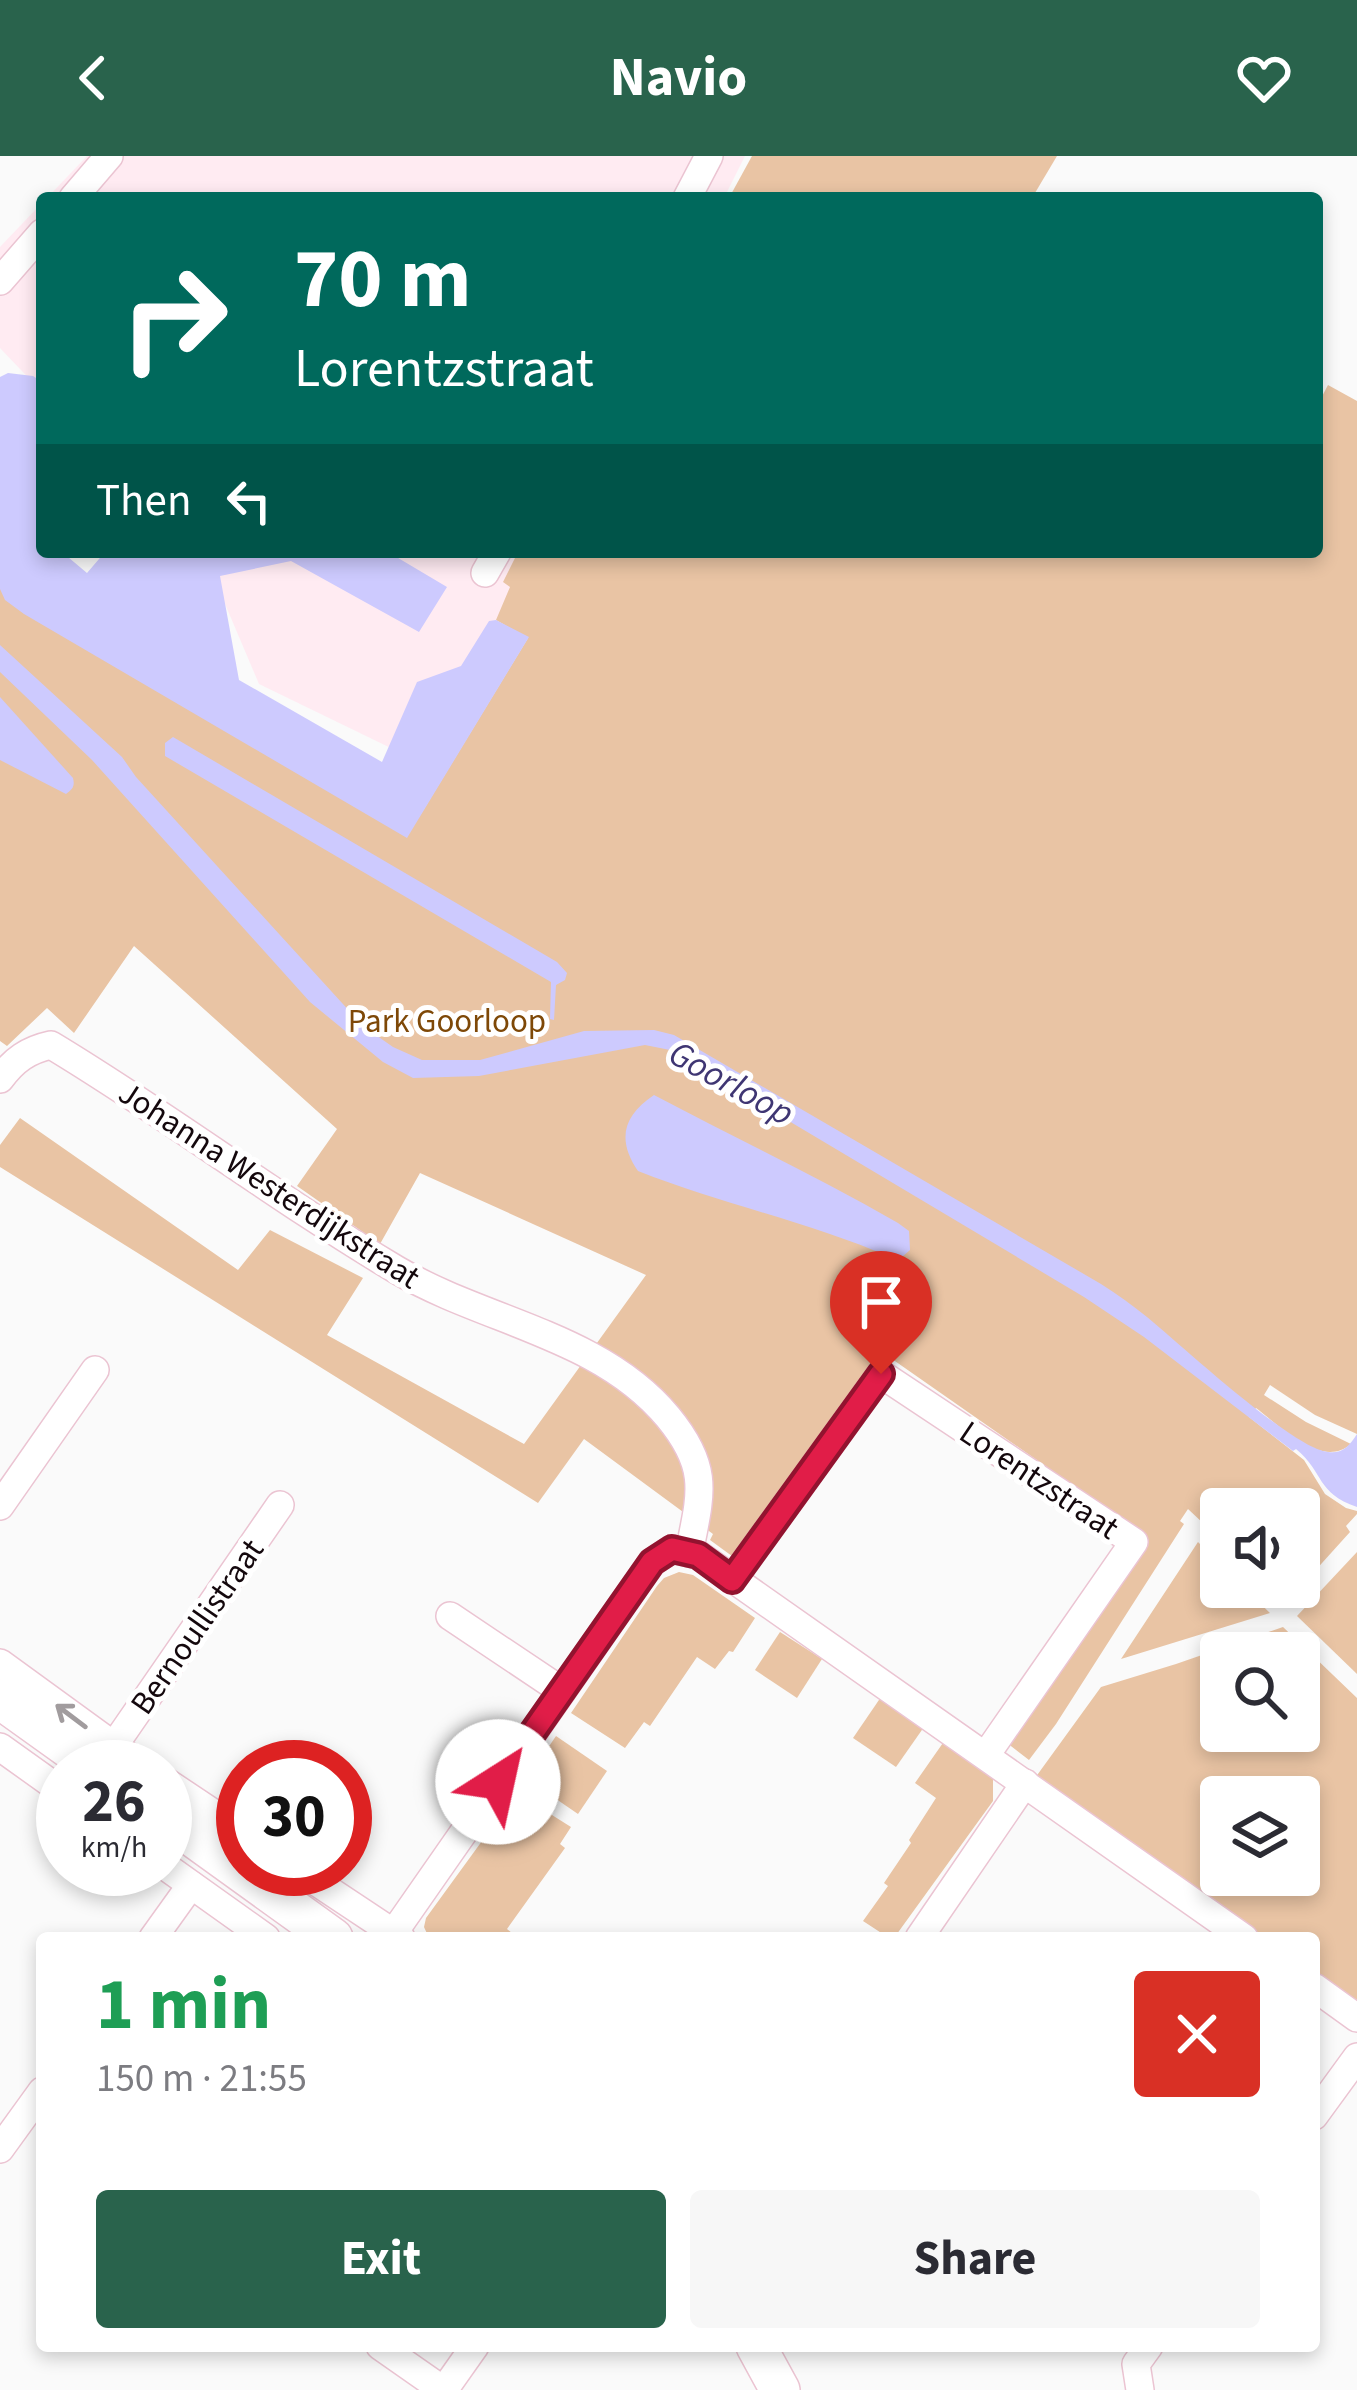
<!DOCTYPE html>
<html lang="en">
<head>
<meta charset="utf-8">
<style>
  body { margin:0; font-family:"Source Sans 3",sans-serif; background:#f7f7f7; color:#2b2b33; height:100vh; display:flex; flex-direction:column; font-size:45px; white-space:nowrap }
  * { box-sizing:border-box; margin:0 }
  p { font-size:39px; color:#7c7c81 }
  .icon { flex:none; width:66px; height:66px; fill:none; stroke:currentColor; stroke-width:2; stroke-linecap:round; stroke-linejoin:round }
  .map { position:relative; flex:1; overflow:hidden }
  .details { position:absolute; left:36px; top:1776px; width:1284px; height:420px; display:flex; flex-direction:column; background:#fff; border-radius:12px; box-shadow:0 6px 18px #0003 }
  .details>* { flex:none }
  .guide { position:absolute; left:36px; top:36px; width:1287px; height:366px; border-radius:12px; box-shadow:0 6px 18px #0003; background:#00695c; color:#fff; overflow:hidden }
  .fabs { position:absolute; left:1200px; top:1332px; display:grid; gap:24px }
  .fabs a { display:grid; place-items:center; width:120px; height:120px; border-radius:12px; background:#fff; box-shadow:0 6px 18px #0003; font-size:60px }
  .speed { position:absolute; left:36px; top:1584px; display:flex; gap:24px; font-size:60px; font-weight:700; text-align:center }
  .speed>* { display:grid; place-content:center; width:156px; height:156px; border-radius:50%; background:#fff; box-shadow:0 6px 18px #0003; line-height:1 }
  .speed small { font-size:30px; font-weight:400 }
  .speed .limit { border:18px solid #d22; background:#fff; color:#111 }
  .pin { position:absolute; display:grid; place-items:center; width:102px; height:102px; color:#fff; margin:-123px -51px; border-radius:50% 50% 50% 0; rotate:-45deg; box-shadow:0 0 12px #0007 }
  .pin .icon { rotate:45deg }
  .me { position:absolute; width:132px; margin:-66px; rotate:35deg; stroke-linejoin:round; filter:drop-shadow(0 0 9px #0008) }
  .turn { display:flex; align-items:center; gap:42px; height:252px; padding:0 60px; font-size:54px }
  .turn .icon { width:156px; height:156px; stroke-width:2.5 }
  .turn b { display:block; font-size:84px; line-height:102px }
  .then { display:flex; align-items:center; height:114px; padding:0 60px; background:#0003; gap:24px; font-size:45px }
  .round { display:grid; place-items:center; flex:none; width:126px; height:126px; border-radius:12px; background:#f7f7f7 }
  .overview { display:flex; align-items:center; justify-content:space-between; height:204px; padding:0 60px }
  h1 { font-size:72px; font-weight:700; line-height:90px; color:#1e9e55 }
  .action { display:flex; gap:24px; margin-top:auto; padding:24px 60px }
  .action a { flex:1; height:138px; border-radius:12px; background:#29634c; color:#fff; font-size:48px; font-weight:700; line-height:138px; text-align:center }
  .action a+a { background:#f7f7f7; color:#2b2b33 }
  header { display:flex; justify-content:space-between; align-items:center; height:156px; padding:0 60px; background:#29634c; color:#fff; font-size:54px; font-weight:700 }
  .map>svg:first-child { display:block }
</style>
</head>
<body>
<header><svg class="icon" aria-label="back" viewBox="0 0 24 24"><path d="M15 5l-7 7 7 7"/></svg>Navio<svg class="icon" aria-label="heart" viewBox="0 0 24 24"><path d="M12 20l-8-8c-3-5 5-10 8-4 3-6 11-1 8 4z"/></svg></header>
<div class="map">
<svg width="1357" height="2234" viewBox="0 0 1357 2234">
  <rect width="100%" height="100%" fill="#fafafa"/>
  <g fill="#ffebf2">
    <path d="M87,0H745L724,42H47Z"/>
    <path d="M42,47V236L0,192V91Z"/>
    <path d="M203,396H554L519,471L401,597L259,528Z"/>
  </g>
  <g fill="#e9c4a4" fill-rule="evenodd">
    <path d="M752,0H1057L1032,42H729Z"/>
    <path d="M1328,229L1357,245V1278L1315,1259L1270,1229L1264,1239L1306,1266L1351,1288C1321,1314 1279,1269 1256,1252L1249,1261L1304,1304L1325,1338L1346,1352L1357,1355V1358L1346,1370L1350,1376L1285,1448L1268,1431H1299V1353H1221V1384L1188,1353L1180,1365L1184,1368L1056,1568L1029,1604L1007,1587L1137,1374L892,1203L876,1208L736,1403L710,1384L713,1378L584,1283L538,1347L0,1011V989L20,962L238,1114L270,1074L363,1122L327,1179L524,1288L646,1119L420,1017L380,1088L297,1030L337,973L134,790L74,877L47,852L7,890L0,885V390L419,661L528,482L496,464L510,431L503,426L518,396H1317V250Z"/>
    <path d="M1198,1386L1221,1409V1431H1243L1270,1457L1121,1503Z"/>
    <path d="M1357,1396V1518L1297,1460Z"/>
    <path d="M679,1416L693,1419L755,1462L733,1496L729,1495L715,1513L697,1501L650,1570L644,1566L625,1592L571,1557L657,1430L664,1422Z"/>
    <path d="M1283,1471L1357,1542V1846L1314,1816V1782H1265L1035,1622L1101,1531L1176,1508ZM1221,1497H1299V1575H1221ZM1221,1641H1299V1719H1221Z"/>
    <path d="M780,1476L822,1503L797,1542L755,1514Z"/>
    <path d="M881,1541L924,1571L896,1611L853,1582Z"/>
    <path d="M556,1580L607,1615L578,1658L527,1623Z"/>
    <path d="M945,1584L993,1618V1645L894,1782H889L863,1765L888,1730L884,1727L911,1687L909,1684L936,1642L915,1627Z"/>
    <path d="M517,1637L571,1671L560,1688L565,1692L507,1773L518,1782H429L424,1771L426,1762Z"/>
  </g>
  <g fill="#cdcafe">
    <path d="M8,217L33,220L42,226V396H62L87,417L105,396H190L193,398L201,396H388L447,431L419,476L291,405L220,420L239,524L382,606L417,526L461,510L489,465L496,464L529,481L407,682L24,458L5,444L0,433V221Z"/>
    <path d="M0,489L122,601L136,621L363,870L393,891L422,904H480L584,875L654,874L674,879L1101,1128C1117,1138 1132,1149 1147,1161C1180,1188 1293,1293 1328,1296C1343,1298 1349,1290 1357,1278V1351C1316,1337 1324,1316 1296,1293L1293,1295L1144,1181L1084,1141L670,894L645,889L479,920L413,922L383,906L310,846L92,604L0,516Z"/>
    <path d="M0,541L73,622C75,630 73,633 66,638L0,604Z"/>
    <path d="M173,581L557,806L567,817L565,824L556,829L554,864L550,863L551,826L165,600V587Z"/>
    <path d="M654,939C735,982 818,1021 898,1067L909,1075L910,1094L902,1101L892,1102C810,1066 721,1048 638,1015C616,983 624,959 654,939Z"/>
  </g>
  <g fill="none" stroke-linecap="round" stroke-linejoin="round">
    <g stroke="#ebc4d2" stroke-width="30">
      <g id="minor">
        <path d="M73,42L109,0"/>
        <path d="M687,42L709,0"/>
        <path d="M0,125L42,77"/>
        <path d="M485,417L497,396"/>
        <path d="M0,923C14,904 28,894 51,889C169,960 279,1044 397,1114C485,1166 600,1179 668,1261C710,1312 701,1337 689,1397"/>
        <path d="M0,1350L95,1214"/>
        <path d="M732,1424L881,1218L1134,1386L986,1599"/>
        <path d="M450,1460L562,1535"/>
        <path d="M0,1507L143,1611"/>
        <path d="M0,1591L63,1636"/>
        <path d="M113,1591L280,1349"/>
        <path d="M165,1625L243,1677"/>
        <path d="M165,1710L266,1782"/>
        <path d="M297,1713L401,1782"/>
        <path d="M153,1782L191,1729"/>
        <path d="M390,1782L652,1406L672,1393L699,1399L1244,1782"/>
        <path d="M919,1782L1025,1627"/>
        <path d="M1314,1831L1357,1862"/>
        <path d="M1314,1960L1357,1901"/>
        <path d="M0,1993L42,1935"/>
        <path d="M380,2190L443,2234"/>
        <path d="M444,2234L475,2190"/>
        <path d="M1140,2234L1136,2208L1149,2190"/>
      </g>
    </g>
    <g stroke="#ebc4d2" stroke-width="42">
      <g id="secondary">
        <path d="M0,1543L95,1611"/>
        <path d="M165,1661L333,1782"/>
        <path d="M756,2190L780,2234"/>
      </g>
    </g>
    <use href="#minor" stroke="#fff" stroke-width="27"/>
    <use href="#secondary" stroke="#fff" stroke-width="39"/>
  </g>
  <defs><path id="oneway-shaft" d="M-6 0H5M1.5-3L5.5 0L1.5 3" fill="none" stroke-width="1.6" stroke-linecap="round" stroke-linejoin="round" transform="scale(3)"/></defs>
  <use stroke="#a19c9e" href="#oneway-shaft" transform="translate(71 1560) rotate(-143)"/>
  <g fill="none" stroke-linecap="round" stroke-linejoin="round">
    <g stroke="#92132f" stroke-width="30">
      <path id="route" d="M498,1626L652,1406L672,1393L698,1399L732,1424L881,1218"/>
    </g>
    <use href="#route" stroke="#e11d48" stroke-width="21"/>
  </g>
  <g text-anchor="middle" stroke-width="10" stroke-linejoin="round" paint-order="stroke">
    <g font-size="33" fill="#7e4807" stroke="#fff">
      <text x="447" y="876">Park Goorloop</text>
    </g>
    <g font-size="33" fill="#14080d" stroke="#fff">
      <text transform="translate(270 1028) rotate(33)" y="12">Johanna Westerdijkstraat</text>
      <text transform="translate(1040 1323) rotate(34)" y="12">Lorentzstraat</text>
      <text transform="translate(196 1470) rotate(-55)" y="12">Bernoullistraat</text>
    </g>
    <g font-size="36" font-style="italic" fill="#3f3673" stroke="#fff">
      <text transform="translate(732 926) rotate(29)" y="13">Goorloop</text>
    </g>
  </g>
</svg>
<div class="fabs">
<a><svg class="icon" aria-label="sound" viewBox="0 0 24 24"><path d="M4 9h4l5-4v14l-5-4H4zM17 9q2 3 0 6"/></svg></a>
<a><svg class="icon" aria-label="search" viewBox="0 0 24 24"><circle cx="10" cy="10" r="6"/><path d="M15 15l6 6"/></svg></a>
<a><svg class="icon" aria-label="layers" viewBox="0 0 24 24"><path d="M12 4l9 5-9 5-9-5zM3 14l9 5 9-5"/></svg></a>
</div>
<div class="speed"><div>26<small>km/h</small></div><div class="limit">30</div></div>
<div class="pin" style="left:881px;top:1218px;background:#d93025"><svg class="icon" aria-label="arrive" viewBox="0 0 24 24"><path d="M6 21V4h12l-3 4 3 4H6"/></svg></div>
<svg class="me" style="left:498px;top:1626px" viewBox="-20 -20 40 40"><circle r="19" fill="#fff"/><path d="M0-13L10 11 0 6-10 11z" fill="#e11d48"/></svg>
<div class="guide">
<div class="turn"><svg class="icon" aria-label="right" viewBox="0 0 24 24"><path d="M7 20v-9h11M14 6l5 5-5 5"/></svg><div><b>70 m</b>Lorentzstraat</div></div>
<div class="then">Then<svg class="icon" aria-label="left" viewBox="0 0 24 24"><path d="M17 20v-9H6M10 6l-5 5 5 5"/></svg></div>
</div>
<section class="details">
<div class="overview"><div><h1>1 min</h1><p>150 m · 21:55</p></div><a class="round" style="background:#d93025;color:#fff"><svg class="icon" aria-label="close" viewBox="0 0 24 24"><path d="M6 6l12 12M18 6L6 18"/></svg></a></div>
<div class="action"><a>Exit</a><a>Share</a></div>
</section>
</div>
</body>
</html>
